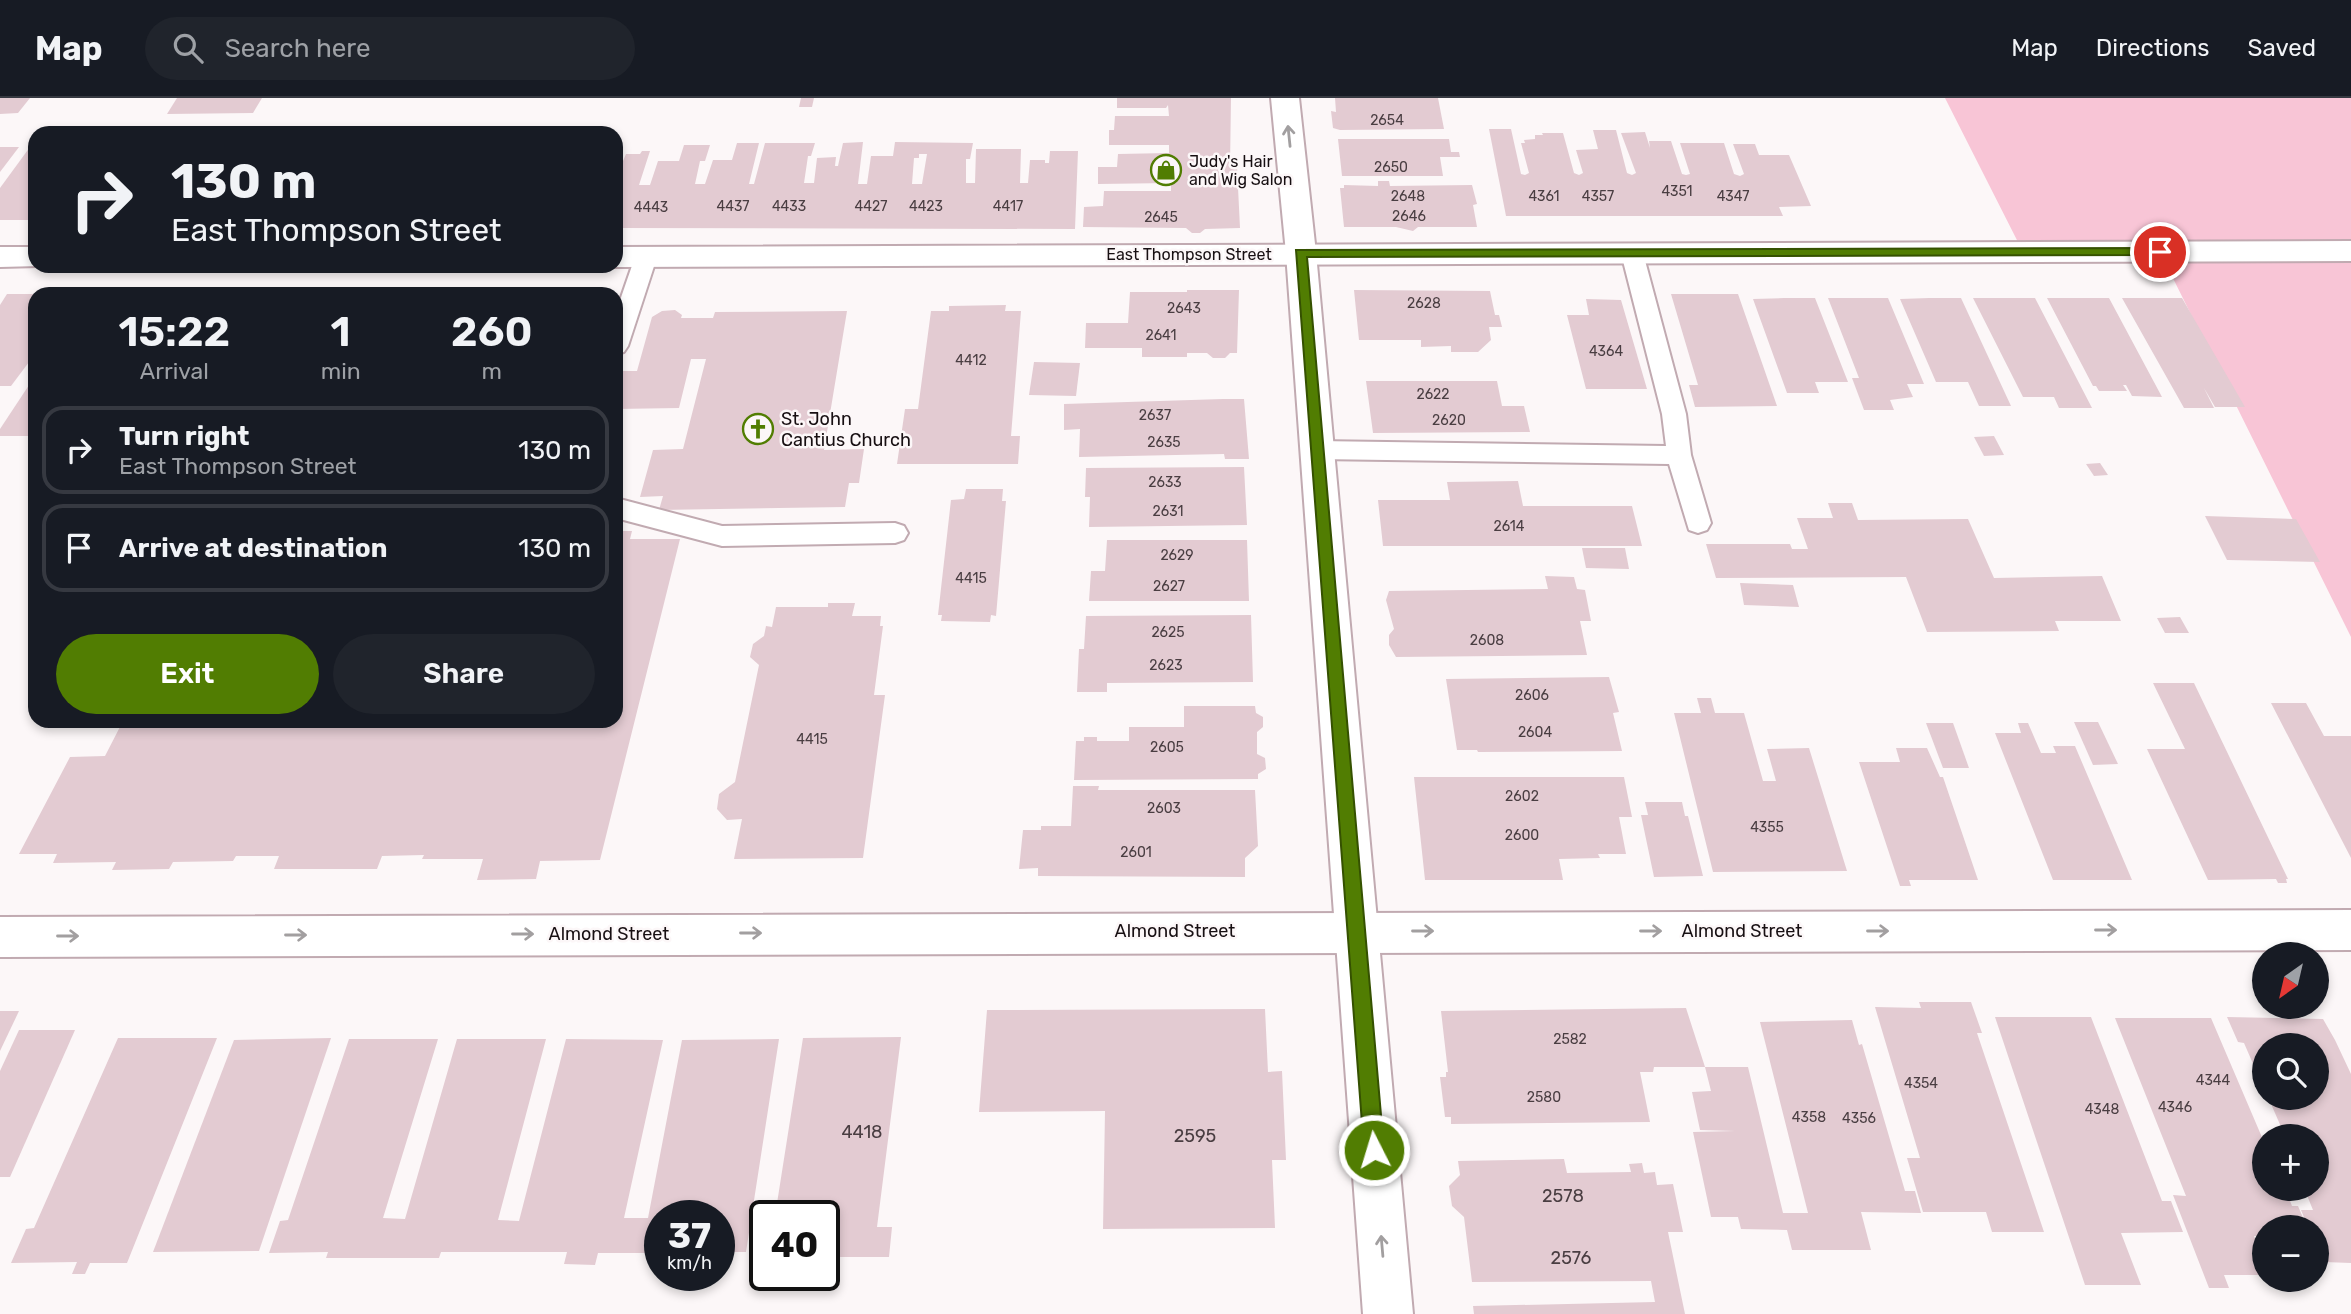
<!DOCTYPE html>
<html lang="en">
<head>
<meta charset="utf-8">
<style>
  body { margin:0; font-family:Rubik,sans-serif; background:#20242c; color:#f1f3f6; height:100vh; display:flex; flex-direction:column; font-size:26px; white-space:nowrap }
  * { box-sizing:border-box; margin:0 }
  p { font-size:23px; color:#9ea1a6 }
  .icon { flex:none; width:38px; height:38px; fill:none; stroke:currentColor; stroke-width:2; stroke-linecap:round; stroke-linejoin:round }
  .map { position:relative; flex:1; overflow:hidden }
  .sheet { position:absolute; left:28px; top:189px; width:595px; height:441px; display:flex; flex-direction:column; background:#171b24; border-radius:21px; box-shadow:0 4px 10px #0003 }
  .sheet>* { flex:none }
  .hud { position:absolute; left:28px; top:28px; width:595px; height:147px; border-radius:21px; box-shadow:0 4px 10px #0003; background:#171b24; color:#f1f3f6; overflow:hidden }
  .needle { width:46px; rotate:214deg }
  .buttons { position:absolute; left:2252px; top:844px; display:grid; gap:14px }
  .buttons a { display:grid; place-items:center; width:77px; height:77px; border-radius:50%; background:#171b24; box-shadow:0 4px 10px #0003; font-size:35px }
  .speed { position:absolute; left:644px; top:1102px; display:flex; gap:14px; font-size:35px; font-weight:700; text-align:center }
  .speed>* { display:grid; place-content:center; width:91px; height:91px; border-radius:50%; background:#171b24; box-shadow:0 4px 10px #0003; line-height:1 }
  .speed small { font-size:18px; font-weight:400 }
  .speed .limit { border:4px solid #111; border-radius:10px; background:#fff; color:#111 }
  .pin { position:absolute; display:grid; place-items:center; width:60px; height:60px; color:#fff; margin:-30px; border:4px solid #fff; border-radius:50%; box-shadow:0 2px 7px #0007 }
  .me { position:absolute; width:77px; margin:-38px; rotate:355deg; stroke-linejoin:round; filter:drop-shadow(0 0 5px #0008) }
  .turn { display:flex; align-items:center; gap:24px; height:147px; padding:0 28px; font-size:32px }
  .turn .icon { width:91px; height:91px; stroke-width:2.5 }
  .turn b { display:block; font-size:49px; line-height:60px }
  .eta { display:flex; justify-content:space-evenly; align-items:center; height:119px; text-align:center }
  .eta b { font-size:42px; font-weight:600; line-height:49px }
  .cta { display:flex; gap:14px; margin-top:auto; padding:14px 28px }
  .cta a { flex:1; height:80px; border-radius:42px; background:#517d02; color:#fff; font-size:28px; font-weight:600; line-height:80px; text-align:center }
  .cta a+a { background:#20242c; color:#f1f3f6 }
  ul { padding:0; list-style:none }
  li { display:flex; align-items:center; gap:21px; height:88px; margin:0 14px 10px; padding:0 14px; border:4px solid #363941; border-radius:21px }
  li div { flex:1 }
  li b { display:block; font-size:26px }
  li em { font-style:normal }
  header { display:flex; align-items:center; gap:42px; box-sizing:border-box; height:98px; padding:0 35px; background:#171b24; border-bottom:2px solid #363941 }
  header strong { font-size:33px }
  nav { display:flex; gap:38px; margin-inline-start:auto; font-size:24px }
  .search { width:490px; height:63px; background:#20242c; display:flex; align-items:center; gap:18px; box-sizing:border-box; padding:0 24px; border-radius:38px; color:#9ea1a6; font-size:26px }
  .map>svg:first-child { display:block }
</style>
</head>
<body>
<header>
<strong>Map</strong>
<div class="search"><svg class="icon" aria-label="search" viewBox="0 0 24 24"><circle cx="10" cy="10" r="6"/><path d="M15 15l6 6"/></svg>Search here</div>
<nav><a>Map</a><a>Directions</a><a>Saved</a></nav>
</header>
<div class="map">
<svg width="2351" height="1216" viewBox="0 0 2351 1216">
  <rect width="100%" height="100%" fill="#fcf7f8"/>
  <path fill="#f8c5d6" d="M1945,0H2351V539L2160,154H2023Z"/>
  <g fill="#e3cbd2" fill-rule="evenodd">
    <path d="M0,0H30L18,15L0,16Z"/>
    <path d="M177,0H262L253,15L167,16Z"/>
    <path d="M801,0H814L812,9H799Z"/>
    <path d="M1117,0H1231L1230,69H1237L1240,130L1205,131L1200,135H1192L1186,130L1083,129L1084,109L1103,108L1104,93H1171V85L1098,86V69H1117L1118,56L1169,55V47H1109V32H1114L1115,18H1169L1168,7L1166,10H1117Z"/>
    <path d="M1335,0H1438L1444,31L1340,32L1333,30L1331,13L1336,14Z"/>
    <path d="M1489,31H1511L1521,76L1525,77L1529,75L1521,45H1525L1524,42L1535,41V37H1543L1542,35H1563L1574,75L1579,77L1583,75L1576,52L1598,51L1593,32H1616L1627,75L1632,77L1636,75L1621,35L1645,34L1650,50L1649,43H1671L1682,76L1686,77L1690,76L1680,45H1724L1734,76L1740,78L1744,76L1733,46H1755L1759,57H1789L1811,108L1779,109L1783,118H1506Z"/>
    <path d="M1338,41H1449L1451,54H1459L1460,59H1440L1443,78H1342Z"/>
    <path d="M863,44L858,86H867L871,58H893L895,44L973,45L970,61H966V85H975L976,51H1021L1020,85H1028L1030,62H1045V65H1049L1050,53H1078L1075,131L616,130V63H623L626,56H640L642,53H650L639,87H650L658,63H679L684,47H710L705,63H700L695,86H705L713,62H732L737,45H759L749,86H754L765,45H815L811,58H808L804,85H814L817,60L836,59L835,68H838L843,45ZM919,56H927L922,86H912L914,60H919Z"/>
    <path d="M0,49H19L0,74Z"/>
    <path d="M30,49H35V122H0V90Z"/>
    <path d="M1378,83H1389L1390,88L1472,87L1477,106L1473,107L1477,129H1418L1413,133L1396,129H1344L1340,90H1344V87L1378,88Z"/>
    <path d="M1187,192H1239L1237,255H1230L1225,260H1213L1207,255H1187V259H1142V250H1085L1086,225H1128L1130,194H1187Z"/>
    <path d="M1354,192L1490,193L1495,217H1499L1502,229H1489L1491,242L1478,254H1451V248L1421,249V242H1359Z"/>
    <path d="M7,196H35V256L11,288H0V207Z"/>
    <path d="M1671,196H1738L1777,308L1695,309L1689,287H1698Z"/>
    <path d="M1784,200H1815L1848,284H1815L1819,295H1787L1753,201Z"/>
    <path d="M1828,200H1888L1924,286H1907L1913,299L1890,302L1894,312H1864L1852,280H1859Z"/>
    <path d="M1929,200H1961L2011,308H1979L1968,284H1936L1900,201Z"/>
    <path d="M1973,200H2035L2092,310H2059L2054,299H2023Z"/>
    <path d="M2047,200H2109L2162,299L2132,298L2126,287H2123L2127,293H2099L2096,288H2093Z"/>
    <path d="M2122,200H2182L2245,309H2215L2204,290L2214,310H2184Z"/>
    <path d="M1586,201L1621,202L1647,291H1586L1567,217H1589Z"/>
    <path d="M1006,207L1005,213H1021L1011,338H1020L1018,366H897L905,311H918L931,213H949V208Z"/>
    <path d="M675,212L682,217L681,220H713L715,214L847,213L824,352L864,351L859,385H849L845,409L659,412L663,398L640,399L653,352L683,351L706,261H691L679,310L616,311V273H637L652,219L662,213Z"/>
    <path d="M1034,264L1080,265L1076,298L1029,297Z"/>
    <path d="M35,278V331L31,338H0V331Z"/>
    <path d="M1366,283H1497L1502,308H1524L1530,334L1373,335Z"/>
    <path d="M1223,301H1244L1249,361H1225L1224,356L1079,359L1080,331L1064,332V306Z"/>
    <path d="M1994,338L2004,357L1984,358L1974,339Z"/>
    <path d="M2100,365L2108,377L2094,378L2086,366Z"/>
    <path d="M1244,369L1247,427L1089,429L1090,399H1085L1086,370Z"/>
    <path d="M1518,383L1523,408H1632L1642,448H1383L1378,402H1450L1447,384Z"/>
    <path d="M966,391H1003L1002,403H1006L996,518L991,517L990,524L941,523L942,517H938L951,402L964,401Z"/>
    <path d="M1828,405H1852L1858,422L1968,421L1994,480L2102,478L2121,523H2055L2059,533L1927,534L1906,479L1716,480L1706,446H1790L1792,451H1808L1797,420H1833Z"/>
    <path d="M2205,418L2296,421L2320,464L2227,462Z"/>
    <path d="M616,424H620L618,433H632L630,441H680L600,762L540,763L536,781L477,782L483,761H422L424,757L382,758L377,771H274L279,758H236L233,763L173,764L169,771L112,772L116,764L53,765L57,756H19L70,659L105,658L123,623H616Z"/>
    <path d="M1107,442H1247L1249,503H1089L1091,473H1105Z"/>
    <path d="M1582,450H1625L1629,471L1586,470Z"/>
    <path d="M1545,478L1574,479L1577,491L1585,492L1591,523H1580L1587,557L1396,559L1389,547V537L1394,531L1386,502L1389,493L1548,491Z"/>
    <path d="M1740,485L1793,487L1799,509L1744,507Z"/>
    <path d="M828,505H855L852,518H881L880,528H883L874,597H885L863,760L734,761L742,721L727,722L717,711L719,696L735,684L759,567L750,559L753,546L764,538L766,528L772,529L776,509H828Z"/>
    <path d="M1251,517L1253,584L1107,585V594H1077L1079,551H1084L1086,518Z"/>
    <path d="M2180,519L2189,535H2165L2157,520Z"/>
    <path d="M1609,579L1619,614L1613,615L1622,653L1478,654L1477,652H1457L1446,581Z"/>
    <path d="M2153,585H2194L2288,781H2286L2287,785H2278L2276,781L2208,782L2147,651H2185Z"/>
    <path d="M1697,600H1711L1715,615H1744L1763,683H1776L1767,651L1809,650L1847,773L1713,774L1674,615H1701Z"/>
    <path d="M2271,605H2306L2324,638H2351V760Z"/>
    <path d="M1184,608H1255L1256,615L1263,619V629L1257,634V656L1265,660L1266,671L1258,676V681L1074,682L1076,643H1084V639H1097V643H1129V629H1184Z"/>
    <path d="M2074,624H2098L2118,666L2093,667Z"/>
    <path d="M1926,625H1953L1969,670H1943Z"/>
    <path d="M2018,625H2028L2041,655H2056L2053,648H2075L2132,782H2053L1995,635H2021Z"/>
    <path d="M1896,650H1927L1940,679H1943L1978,782H1909L1911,788H1900L1859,664H1900Z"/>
    <path d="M1414,679H1624L1632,719H1619L1626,756H1598L1600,760L1559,761L1563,782H1425Z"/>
    <path d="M1073,688H1099L1098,692H1255L1258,748L1245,760V779L1038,778V770L1019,771L1023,732H1041V728H1071Z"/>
    <path d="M1645,704H1682L1685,718H1688L1703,778L1654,779L1641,717H1648Z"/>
    <path d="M1919,904H1971L1982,935H1977L2044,1134H1992L1986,1114H1923L1907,1060H1920L1875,909L1921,910Z"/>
    <path d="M1686,910L1705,969H1654L1653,974H1640L1650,1024L1451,1026V1019H1445L1440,979H1446V974H1448L1441,913Z"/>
    <path d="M1265,911L1268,974L1282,973L1286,1062H1272L1275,1130L1103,1131L1105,1013L979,1014L987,912Z"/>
    <path d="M0,913H19L0,953Z"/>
    <path d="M1995,919H2091L2162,1103H2171L2183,1134L2121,1135L2141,1187H2085Z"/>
    <path d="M2227,919L2323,921L2335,942L2351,976V1165L2324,1164L2317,1149V1129H2308L2301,1112H2313L2304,1090H2317V1038H2285L2268,999H2317V947H2264V991L2244,945L2238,944Z"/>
    <path d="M2115,920H2211L2264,1044V1090H2285L2292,1108H2298L2307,1129H2264V1138H2254L2264,1163V1177H2224L2229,1190H2209L2173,1097L2186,1098Z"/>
    <path d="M1852,922L1859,947L1862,946L1905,1093H1915L1921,1115L1861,1114L1871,1152H1792L1787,1132L1741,1131L1738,1119H1711L1693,1034L1735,1033L1700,1032L1692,994L1711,993L1705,969H1748L1783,1115H1808L1760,924Z"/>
    <path d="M19,932H75L10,1079H0V973Z"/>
    <path d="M901,939L877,1129H892L889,1159H824V1118H775L803,940Z"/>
    <path d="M118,940H217L127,1165H90L85,1176H72L77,1164L11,1165L26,1131L34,1130Z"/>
    <path d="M331,940L259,1153L153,1154L234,942Z"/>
    <path d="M349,941H438L383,1120L405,1121L457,941H546L498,1122L519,1123L566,941L663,942L624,1120H648L682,942L779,941L746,1154H719V1118H660V1155H598L595,1167L564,1166L567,1154H441L439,1160H326L328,1154L269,1155L280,1123L288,1122Z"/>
    <path d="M1564,1061L1567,1075L1631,1074L1629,1066L1642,1065L1644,1075L1655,1074L1657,1087L1673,1086L1683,1134H1668L1685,1216H1474L1473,1208L1655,1204L1651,1183L1472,1184L1464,1119L1452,1108L1449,1088L1460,1077L1458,1063Z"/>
  </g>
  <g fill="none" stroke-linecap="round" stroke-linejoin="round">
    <g stroke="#c1aab1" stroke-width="4">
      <g id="service">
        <path d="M1632,148L1640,150L1643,155L1686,316L1691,357L1711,425L1707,432L1698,435L1689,432L1669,366L1317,361L1308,358L1305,352L1308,346L1317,343L1666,348L1662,316L1621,155L1624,150Z"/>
        <path d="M646,152L654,154L657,159L628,248L624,254L616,256V214L635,159L638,154Z"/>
        <path d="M616,400L722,428L895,425L904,428L908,435L904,442L895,445L722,448L616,420Z"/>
      </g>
    </g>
    <g stroke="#c1aab1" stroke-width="4">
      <g id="minor">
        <path d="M2351,143V163L616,169L612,168H616V149Z"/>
        <path d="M0,149H35V168H39L0,169Z"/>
        <path d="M2351,812V852L0,859V819Z"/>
      </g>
    </g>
    <g stroke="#c1aab1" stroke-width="4">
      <path id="tertiary" d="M1271,0H1299L1316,155L1413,1216H1363L1286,155Z"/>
    </g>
    <use href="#service" fill="#fff" fill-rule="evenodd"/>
    <use href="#minor" fill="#fff" fill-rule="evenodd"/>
    <use href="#tertiary" fill="#fff" fill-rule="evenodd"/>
  </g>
  <defs><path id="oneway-shaft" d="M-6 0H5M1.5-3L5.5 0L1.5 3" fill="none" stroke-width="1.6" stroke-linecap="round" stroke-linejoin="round" transform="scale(1.75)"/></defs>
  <g stroke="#a29fa0">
    <use href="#oneway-shaft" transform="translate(1289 38) rotate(-96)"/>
    <use href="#oneway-shaft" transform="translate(2106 832)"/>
    <use href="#oneway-shaft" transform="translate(1423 833)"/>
    <use href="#oneway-shaft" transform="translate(1651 833)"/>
    <use href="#oneway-shaft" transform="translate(1878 833)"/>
    <use href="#oneway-shaft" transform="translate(751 835)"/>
    <use href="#oneway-shaft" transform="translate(523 836)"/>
    <use href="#oneway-shaft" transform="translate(296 837)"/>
    <use href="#oneway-shaft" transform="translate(68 838)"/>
    <use href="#oneway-shaft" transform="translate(1382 1148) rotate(-95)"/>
  </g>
  <path fill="#517d02" stroke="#355101" stroke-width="2" d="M2160,150L2166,154L2164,157L1307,159L1384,1052L1381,1058L1374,1061L1367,1058L1364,1052L1296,152Z"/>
  <defs>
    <g id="shop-ring" transform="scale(1.575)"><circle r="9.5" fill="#fcf7f8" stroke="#517d02" stroke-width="1.5"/><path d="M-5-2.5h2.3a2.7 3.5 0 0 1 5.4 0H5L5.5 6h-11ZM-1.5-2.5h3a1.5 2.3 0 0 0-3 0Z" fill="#517d02"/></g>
    <g id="church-ring" transform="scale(1.575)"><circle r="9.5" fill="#fcf7f8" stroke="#517d02" stroke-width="1.5"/><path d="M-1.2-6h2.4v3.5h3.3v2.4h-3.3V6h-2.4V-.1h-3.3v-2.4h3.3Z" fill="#517d02"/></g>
  </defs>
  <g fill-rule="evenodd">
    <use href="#shop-ring" x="1166" y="72"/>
    <use href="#church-ring" x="758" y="331"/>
  </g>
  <g text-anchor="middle" stroke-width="5" stroke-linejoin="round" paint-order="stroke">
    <g font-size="14" fill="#4a3e42">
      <text x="1387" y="27">2654</text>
      <text x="1391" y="74">2650</text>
      <text x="1677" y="98">4351</text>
      <text x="1408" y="103">2648</text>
      <text x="1544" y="103">4361</text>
      <text x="1598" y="103">4357</text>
      <text x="1733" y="103">4347</text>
      <text x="733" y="113">4437</text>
      <text x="789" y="113">4433</text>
      <text x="871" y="113">4427</text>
      <text x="926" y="113">4423</text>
      <text x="1008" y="113">4417</text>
      <text x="651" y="114">4443</text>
      <text x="1409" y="123">2646</text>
      <text x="1161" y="124">2645</text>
      <text x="1424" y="210">2628</text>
      <text x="1184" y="215">2643</text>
      <text x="1161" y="242">2641</text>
      <text x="1606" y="258">4364</text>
      <text x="971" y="267">4412</text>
      <text x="1433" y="301">2622</text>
      <text x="1155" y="322">2637</text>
      <text x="1449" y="327">2620</text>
      <text x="1164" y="349">2635</text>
      <text x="1165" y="389">2633</text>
      <text x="1168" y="418">2631</text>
      <text x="1509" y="433">2614</text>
      <text x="1177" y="462">2629</text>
      <text x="971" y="485">4415</text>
      <text x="1169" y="493">2627</text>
      <text x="1168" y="539">2625</text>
      <text x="1487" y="547">2608</text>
      <text x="1166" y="572">2623</text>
      <text x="1532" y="602">2606</text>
      <text x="1535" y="639">2604</text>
      <text x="812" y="646">4415</text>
      <text x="1167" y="654">2605</text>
      <text x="1522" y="703">2602</text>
      <text x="1164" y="715">2603</text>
      <text x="1767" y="734">4355</text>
      <text x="1522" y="742">2600</text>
      <text x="1136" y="759">2601</text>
      <text x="1570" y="946">2582</text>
      <text x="2213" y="987">4344</text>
      <text x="1921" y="990">4354</text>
      <text x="1544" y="1004">2580</text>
      <text x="2175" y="1014">4346</text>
      <text x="2102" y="1016">4348</text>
      <text x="1809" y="1024">4358</text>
      <text x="1859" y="1025">4356</text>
    </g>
    <g font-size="16" fill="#170f12" stroke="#fcf7f8" text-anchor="start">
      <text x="1189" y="69">Judy's Hair<tspan x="1189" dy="18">and Wig Salon</tspan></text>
    </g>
    <g font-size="16" fill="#170f12" stroke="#fcf7f8">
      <text x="1189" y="162">East Thompson Street</text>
    </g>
    <g font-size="18" fill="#170f12" stroke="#fcf7f8" text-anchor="start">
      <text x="781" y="327">St. John<tspan x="781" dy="21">Cantius Church</tspan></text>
    </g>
    <g font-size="18" fill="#170f12" stroke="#fcf7f8">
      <text x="1175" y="839">Almond Street</text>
      <text x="1742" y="839">Almond Street</text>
      <text x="609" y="842">Almond Street</text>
    </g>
    <g font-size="18" fill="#4a3e42">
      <text x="862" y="1040">4418</text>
      <text x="1195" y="1044">2595</text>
      <text x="1563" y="1104">2578</text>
      <text x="1571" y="1166">2576</text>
    </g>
  </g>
</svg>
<div class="buttons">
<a><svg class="needle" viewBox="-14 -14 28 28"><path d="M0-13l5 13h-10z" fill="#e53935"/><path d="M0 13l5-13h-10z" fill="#9ea1a6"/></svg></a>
<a><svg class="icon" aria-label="search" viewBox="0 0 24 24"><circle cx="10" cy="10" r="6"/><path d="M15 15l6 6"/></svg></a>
<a>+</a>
<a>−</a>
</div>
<div class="speed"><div>37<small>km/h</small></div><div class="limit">40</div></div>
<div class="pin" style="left:2160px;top:154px;background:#d93025"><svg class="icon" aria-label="arrive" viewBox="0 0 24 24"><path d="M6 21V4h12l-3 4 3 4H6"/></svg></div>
<svg class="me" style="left:1374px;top:1052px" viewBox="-20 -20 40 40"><circle r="17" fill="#517d02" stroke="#fff" stroke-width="3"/><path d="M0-11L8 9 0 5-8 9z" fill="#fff"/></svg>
<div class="hud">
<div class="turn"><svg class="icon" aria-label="right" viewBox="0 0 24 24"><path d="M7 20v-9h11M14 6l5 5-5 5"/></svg><div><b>130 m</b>East Thompson Street</div></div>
</div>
<section class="sheet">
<div class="eta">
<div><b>15:22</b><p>Arrival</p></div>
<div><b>1</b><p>min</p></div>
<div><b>260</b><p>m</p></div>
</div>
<ul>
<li><svg class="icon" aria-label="right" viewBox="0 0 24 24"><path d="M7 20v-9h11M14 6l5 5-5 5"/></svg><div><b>Turn right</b><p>East Thompson Street</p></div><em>130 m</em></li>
<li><svg class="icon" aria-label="arrive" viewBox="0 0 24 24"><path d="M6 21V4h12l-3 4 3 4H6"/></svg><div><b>Arrive at destination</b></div><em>130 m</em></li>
</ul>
<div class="cta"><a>Exit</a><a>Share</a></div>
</section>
</div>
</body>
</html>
